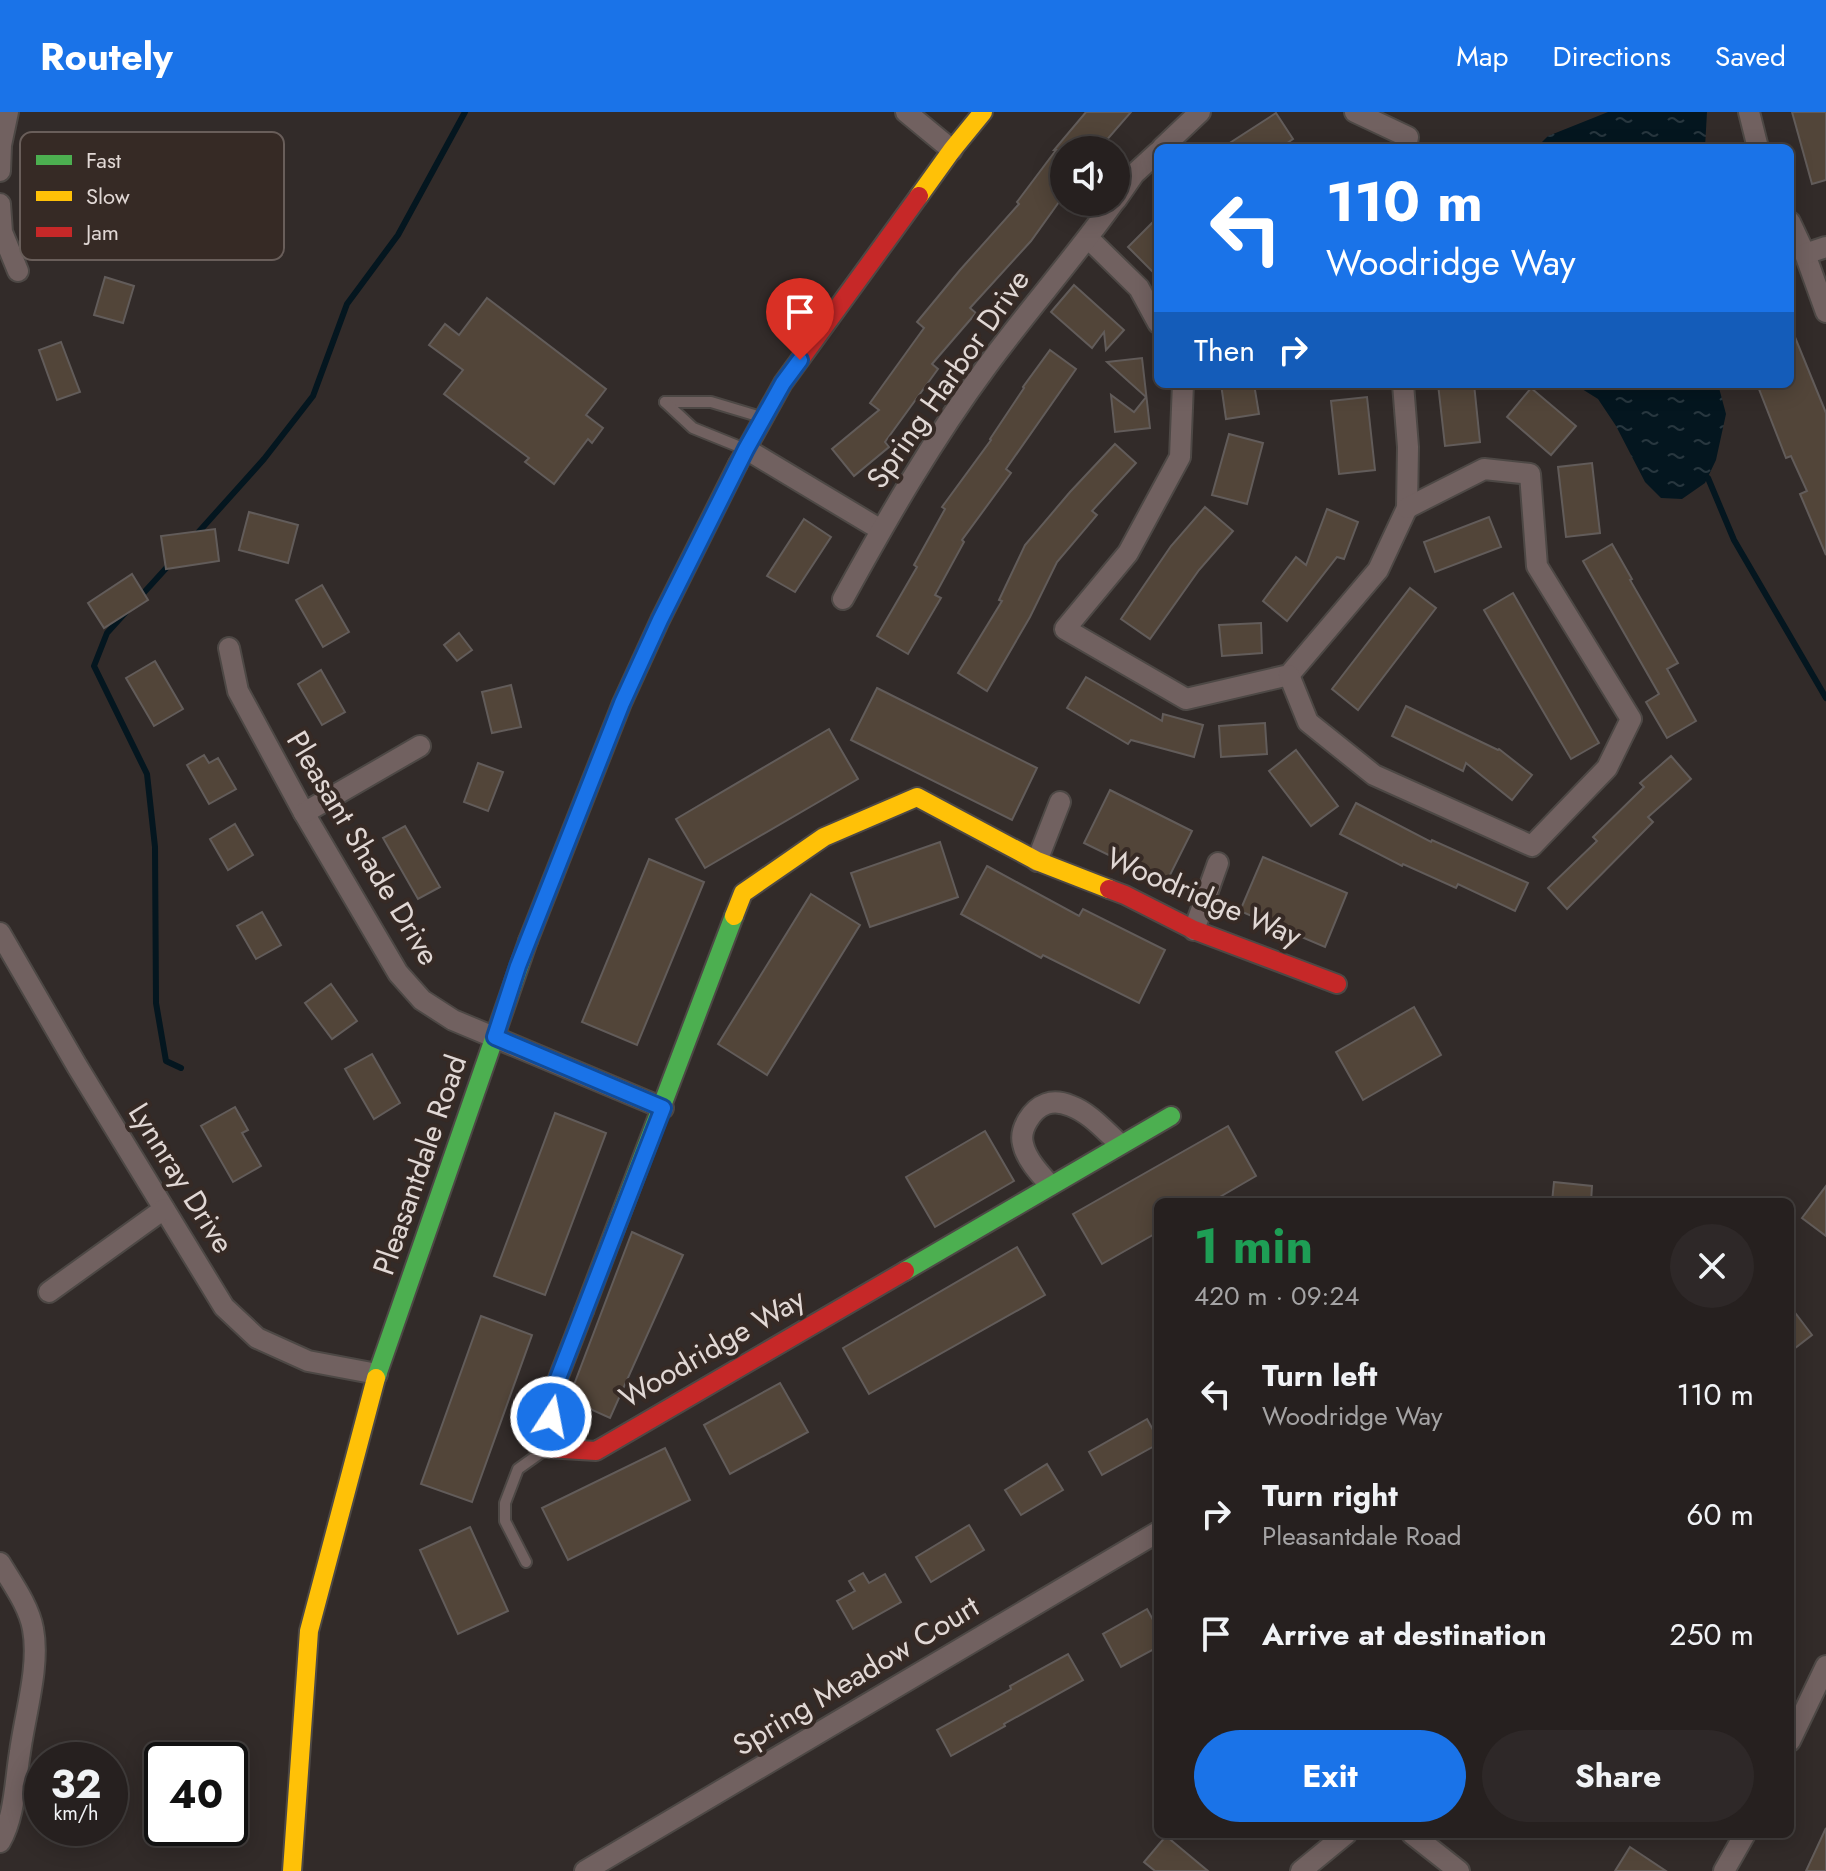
<!DOCTYPE html>
<html lang="en">
<head>
<meta charset="utf-8">
<style>
  body { margin:0; font-family:Jost,sans-serif; background:#2e2828; color:#f1f3f6; height:100vh; display:flex; flex-direction:column; font-size:30px; white-space:nowrap }
  * { box-sizing:border-box; margin:0 }
  p { font-size:26px; color:#a4a3a4 }
  .icon { flex:none; width:44px; height:44px; fill:none; stroke:currentColor; stroke-width:2; stroke-linecap:round; stroke-linejoin:round }
  .map { position:relative; flex:1; overflow:hidden }
  .sheet { position:absolute; left:1154px; top:1086px; width:640px; height:640px; display:flex; flex-direction:column; background:#26201f; border-radius:12px; box-shadow:0 4px 20px #0003,0 0 0 2px #423e3d }
  .sheet>* { flex:none }
  .top-card { position:absolute; left:1154px; top:32px; width:640px; height:244px; border-radius:12px; box-shadow:0 4px 20px #0003,0 0 0 2px #423e3d; background:#1a73e8; color:#fff; overflow:hidden }
  .controls { position:absolute; left:1050px; top:24px; display:grid; gap:16px }
  .controls a { display:grid; place-items:center; width:80px; height:80px; border-radius:50%; background:#26201f; box-shadow:0 4px 20px #0003,0 0 0 2px #423e3d; font-size:40px }
  .speed { position:absolute; left:24px; top:1630px; display:flex; gap:16px; font-size:40px; font-weight:700; text-align:center }
  .speed>* { display:grid; place-content:center; width:104px; height:104px; border-radius:50%; background:#26201f; box-shadow:0 4px 20px #0003,0 0 0 2px #423e3d; line-height:1 }
  .speed small { font-size:20px; font-weight:400 }
  .speed .limit { border:4px solid #111; border-radius:12px; background:#fff; color:#111 }
  .pin { position:absolute; display:grid; place-items:center; width:68px; height:68px; color:#fff; margin:-82px -34px; border-radius:50% 50% 50% 0; rotate:-45deg; box-shadow:0 0 8px #0007 }
  .pin .icon { rotate:45deg }
  .me { position:absolute; width:88px; margin:-44px; rotate:11deg; stroke-linejoin:round; filter:drop-shadow(0 0 6px #0008) }
  .turn { display:flex; align-items:center; gap:28px; height:168px; padding:0 40px; font-size:36px }
  .turn .icon { width:104px; height:104px; stroke-width:2.5 }
  .turn b { display:block; font-size:56px; line-height:68px }
  .then { display:flex; align-items:center; height:76px; padding:0 40px; background:#0003; gap:16px; font-size:30px }
  .round { display:grid; place-items:center; flex:none; width:84px; height:84px; border-radius:42px; background:#2e2828 }
  .headline { display:flex; align-items:center; justify-content:space-between; height:136px; padding:0 40px }
  h1 { font-size:48px; font-weight:700; line-height:60px; color:#1e9e55 }
  .button { display:flex; gap:16px; margin-top:auto; padding:16px 40px }
  .button a { flex:1; height:92px; border-radius:48px; background:#1a73e8; color:#fff; font-size:32px; font-weight:700; line-height:92px; text-align:center }
  .button a+a { background:#2e2828; color:#f1f3f6 }
  ul { padding:0; list-style:none }
  li { display:flex; align-items:center; gap:24px; height:120px; padding:0 40px }
  li div { flex:1 }
  li b { display:block; font-size:30px }
  li em { font-style:normal }
  header { display:flex; align-items:center; gap:48px; box-sizing:border-box; height:112px; padding:0 40px; background:#1a73e8; color:#fff }
  header strong { font-size:38px }
  nav { display:flex; gap:44px; margin-inline-start:auto; font-size:28px }
  .map>svg:first-child { display:block }
</style>
</head>
<body>
<header>
<strong>Routely</strong>
<nav><a>Map</a><a>Directions</a><a>Saved</a></nav>
</header>
<div class="map">
<svg width="1826" height="1759" viewBox="0 0 1826 1759">
  <defs>
    <pattern id="water-ripples" width="26" height="14" patternUnits="userSpaceOnUse" patternTransform="scale(2)"><rect width="26" height="14" fill="#04161f"/><path d="M2 4q2-2 4 0t4 0M15 11q2-2 4 0t4 0" fill="none" stroke="#28373f"/></pattern>
  </defs>
  <rect width="100%" height="100%" fill="#322b29"/>
  <g fill="url(#water-ripples)">
    <path d="M1608,0H1707L1705,36H1536L1548,24Z"/>
    <path d="M1574,272H1718L1726,302L1716,348L1705,371L1682,387L1661,386L1645,370L1616,314L1598,287Z"/>
  </g>
  <g fill="none" stroke-linecap="round" stroke-linejoin="round">
    <g stroke="#04161f" stroke-width="6">
      <path d="M1708,366L1734,428L1826,586"/>
      <path d="M195,424L264,347L313,284L347,192L398,123L465,0"/>
      <path d="M139,486L169,453"/>
      <path d="M126,500L107,521L94,554L147,662L155,735L156,891L166,949L181,956"/>
    </g>
  </g>
  <g fill="#524539" stroke="#625c5a" stroke-width="2">
    <path d="M1086,0H1131L1098,38H1064V83L1031,129L970,196L976,201L932,252L938,257L885,330L889,335L854,364L832,337L879,298L870,291L924,216L917,210L960,158L1019,92L1017,90L1056,38H1054Z"/>
    <path d="M1792,0H1826V68L1812,72Z"/>
    <path d="M1276,1L1293,27L1280,36H1222Z"/>
    <path d="M1158,105V165L1128,135Z"/>
    <path d="M105,165L134,174L123,211L94,203Z"/>
    <path d="M1074,173L1124,218L1106,238L1104,220L1092,236L1051,200Z"/>
    <path d="M487,186L606,277L586,303L603,316L592,331L588,327L554,372L525,350L529,346L444,282L463,258L429,233L445,212L459,223Z"/>
    <path d="M1790,213L1826,301V443L1800,382L1807,379L1791,344L1786,346L1757,272H1790Z"/>
    <path d="M61,230L80,280L57,288L39,238Z"/>
    <path d="M1050,238L1076,257L1006,357L1011,361L962,428L964,430L935,483L941,486L908,542L877,524L917,455L914,453L945,397L942,395L991,328L990,327L1024,276L1023,275Z"/>
    <path d="M1142,246L1150,316L1115,320L1111,283L1134,300L1146,285L1107,250Z"/>
    <path d="M1221,272H1254L1259,302L1226,307Z"/>
    <path d="M1438,272H1474L1480,330L1445,334Z"/>
    <path d="M1531,276L1576,314L1551,343L1507,305Z"/>
    <path d="M1367,285L1375,358L1339,362L1331,289Z"/>
    <path d="M1229,322L1263,331L1247,392L1212,383Z"/>
    <path d="M1115,332L1136,351L1092,399L1097,403L1057,450L1030,505L987,579L958,561L1002,489L999,488L1025,433L1070,380Z"/>
    <path d="M1592,351L1600,421L1566,425L1558,355Z"/>
    <path d="M1205,395L1233,419L1199,458L1150,527L1121,507L1171,434Z"/>
    <path d="M1327,397L1358,410L1344,447L1337,445L1287,509L1263,489L1296,445L1306,453Z"/>
    <path d="M249,400L298,413L288,451L239,438Z"/>
    <path d="M1489,405L1501,435L1435,460L1424,430Z"/>
    <path d="M804,407L831,425L795,480L767,464Z"/>
    <path d="M215,417L219,449L166,457L161,424Z"/>
    <path d="M1612,432L1632,467L1630,468L1678,551L1667,557L1696,609L1667,626L1646,590L1659,582L1583,449Z"/>
    <path d="M132,462L148,488L104,516L88,491Z"/>
    <path d="M322,473L349,520L323,535L296,488Z"/>
    <path d="M1410,476L1436,496L1358,598L1332,577Z"/>
    <path d="M1513,481L1599,631L1571,647L1484,498Z"/>
    <path d="M1261,511L1262,541L1222,544L1219,513Z"/>
    <path d="M459,521L472,538L457,549L444,533Z"/>
    <path d="M155,549L183,597L154,614L126,566Z"/>
    <path d="M321,558L345,600L322,613L298,572Z"/>
    <path d="M1086,565L1162,609L1163,602L1203,613L1194,645L1131,628L1128,632L1067,596Z"/>
    <path d="M511,573L521,615L492,621L482,580Z"/>
    <path d="M877,576L1037,656L1012,708L851,628Z"/>
    <path d="M1406,594L1498,638L1499,637L1532,663L1512,688L1466,651L1463,659L1392,624Z"/>
    <path d="M1265,611L1267,642L1221,645L1219,614Z"/>
    <path d="M829,617L858,667L705,756L676,707Z"/>
    <path d="M1296,638L1338,694L1311,714L1269,659Z"/>
    <path d="M204,643L209,651L218,646L236,677L209,692L187,653Z"/>
    <path d="M1671,644L1691,667L1648,705L1653,710L1567,797L1548,776L1597,729L1593,725L1644,675L1640,671Z"/>
    <path d="M478,651L503,660L488,699L464,690Z"/>
    <path d="M1110,678L1192,719L1166,771L1084,731Z"/>
    <path d="M1356,691L1431,730L1432,728L1528,771L1515,799L1458,772L1456,776L1403,752L1402,754L1340,722Z"/>
    <path d="M235,712L253,743L228,758L210,727Z"/>
    <path d="M405,714L440,775L418,787L383,726Z"/>
    <path d="M940,730L958,785L870,815L851,761Z"/>
    <path d="M1263,745L1347,781L1325,835L1240,799Z"/>
    <path d="M649,747L704,770L637,933L582,910Z"/>
    <path d="M987,754L1079,804L1083,797L1165,838L1139,891L1043,843L1041,846L961,802Z"/>
    <path d="M811,782L860,813L767,963L718,932Z"/>
    <path d="M262,800L281,833L256,847L237,814Z"/>
    <path d="M331,872L357,909L332,927L305,891Z"/>
    <path d="M1414,895L1441,943L1363,988L1336,940Z"/>
    <path d="M372,942L400,991L374,1007L345,957Z"/>
    <path d="M235,995L248,1018L242,1021L261,1054L233,1070L201,1014Z"/>
    <path d="M555,1001L606,1021L545,1183L494,1164Z"/>
    <path d="M1228,1014L1256,1064L1211,1090H1158V1120L1102,1152L1073,1102Z"/>
    <path d="M985,1019L1014,1069L935,1115L906,1065Z"/>
    <path d="M1554,1070L1592,1074L1591,1090H1552Z"/>
    <path d="M1826,1074V1124L1802,1106Z"/>
    <path d="M632,1120L683,1143L610,1306L570,1288L572,1278Z"/>
    <path d="M1017,1135L1045,1183L869,1282L843,1236Z"/>
    <path d="M1790,1194L1812,1223L1790,1240Z"/>
    <path d="M481,1204L532,1223L472,1390L421,1372Z"/>
    <path d="M780,1271L808,1320L730,1362L704,1313Z"/>
    <path d="M1147,1307L1158,1327V1332L1102,1363L1089,1340Z"/>
    <path d="M665,1336L690,1388L568,1448L542,1396Z"/>
    <path d="M1047,1352L1063,1378L1021,1403L1005,1378Z"/>
    <path d="M969,1413L984,1438L931,1470L916,1445Z"/>
    <path d="M470,1415L508,1499L458,1522L420,1438Z"/>
    <path d="M863,1461L869,1471L885,1462L901,1490L853,1517L837,1489L855,1479L849,1469Z"/>
    <path d="M1147,1497L1158,1517V1535L1121,1555L1103,1522Z"/>
    <path d="M1068,1542L1083,1568L1004,1612L1005,1614L951,1644L937,1618L1011,1577L1010,1574Z"/>
    <path d="M1826,1716V1759H1806Z"/>
    <path d="M1166,1724L1208,1759H1155L1144,1750Z"/>
    <path d="M1630,1735L1666,1759H1615Z"/>
  </g>
  <g fill="none" stroke-linecap="round" stroke-linejoin="round">
    <g stroke="#4d4845" stroke-width="14">
      <g id="lane">
        <path d="M665,290H711L761,305"/>
        <path d="M665,290L693,316L745,337"/>
        <path d="M526,1450L505,1409V1391L518,1357L546,1337"/>
      </g>
    </g>
    <g stroke="#4d4845" stroke-width="24">
      <g id="street">
        <path d="M906,0L952,38"/>
        <path d="M1355,0L1408,25L1406,36"/>
        <path d="M1749,0L1758,36"/>
        <path d="M1162,36L1200,0"/>
        <path d="M0,59L1,33L8,0"/>
        <path d="M1116,88L1134,62L1158,40"/>
        <path d="M0,92L2,120L18,159"/>
        <path d="M1790,110L1805,142L1826,200"/>
        <path d="M1088,126L1139,176L1158,211"/>
        <path d="M1805,142L1826,135"/>
        <path d="M1183,272L1180,345L1128,441L1065,517L1186,587L1289,563L1378,458L1407,396L1408,335L1403,272"/>
        <path d="M746,337L881,418"/>
        <path d="M843,487C887,407 933,327 987,254C1028,198 1074,146 1114,90"/>
        <path d="M229,536L238,579L304,701L398,861L422,888L453,908L663,996"/>
        <path d="M1289,563L1308,610L1374,663L1532,734L1607,656L1631,607L1537,454L1530,362L1484,357L1407,396"/>
        <path d="M304,701L420,634"/>
        <path d="M1037,749L1060,690"/>
        <path d="M1194,818L1218,751"/>
        <path d="M0,821L77,954L224,1195L257,1226L308,1249L377,1262"/>
        <path d="M1050,1073C1040,1062 1026,1047 1023,1032C1019,1017 1032,997 1046,992C1054,989 1064,991 1071,994C1090,1001 1105,1019 1120,1032"/>
        <path d="M49,1180L164,1097"/>
        <path d="M0,1451C12,1471 29,1494 33,1517C40,1554 25,1602 20,1640C15,1670 15,1704 0,1730"/>
        <path d="M1790,1629L1826,1554"/>
        <path d="M1412,1722L1459,1759"/>
        <path d="M585,1759L1158,1420"/>
        <path d="M1301,1759L1346,1722"/>
        <path d="M1724,1759L1745,1722"/>
      </g>
    </g>
    <g stroke="#4d4845" stroke-width="22">
      <g id="fast">
        <path d="M905,1159L1171,1004"/>
        <path d="M584,1199L734,804"/>
        <path d="M376,1266L528,829"/>
      </g>
    </g>
    <g stroke="#4d4845" stroke-width="22">
      <g id="slow">
        <path d="M919,84L952,38L983,0"/>
        <path d="M734,804L743,781L824,725L917,685L1037,749L1109,777"/>
        <path d="M528,829L622,591L660,508L738,352"/>
        <path d="M292,1759L309,1519L376,1266"/>
      </g>
    </g>
    <g stroke="#4d4845" stroke-width="22">
      <g id="jam">
        <path d="M738,352L783,271L919,84"/>
        <path d="M1109,777L1125,783L1194,818L1337,872"/>
        <path d="M584,1199L555,1274L547,1336L596,1339L905,1159"/>
      </g>
    </g>
    <use href="#lane" stroke="#716160" stroke-width="10"/>
    <use href="#street" stroke="#716160" stroke-width="20"/>
    <use href="#fast" stroke="#4caf50" stroke-width="18"/>
    <use href="#slow" stroke="#ffc107" stroke-width="18"/>
    <use href="#jam" stroke="#c62828" stroke-width="18"/>
  </g>
  <g fill="none" stroke-linecap="round" stroke-linejoin="round">
    <g stroke="#114b97" stroke-width="20">
      <path id="route" d="M551,1305L555,1274L663,996L495,925L518,854L622,591L660,508L746,337L783,271L800,248"/>
    </g>
    <use href="#route" stroke="#1a73e8" stroke-width="14"/>
  </g>
  <g text-anchor="middle" stroke-width="8" stroke-linejoin="round" paint-order="stroke">
    <g font-size="30" fill="#e1d8d5" stroke="#362a25">
      <text transform="translate(948 267) rotate(-55)" y="10">Spring Harbor Drive</text>
      <text transform="translate(363 736) rotate(59)" y="10">Pleasant Shade Drive</text>
      <text transform="translate(1204 785) rotate(23)" y="10">Woodridge Way</text>
      <text transform="translate(420 1053) rotate(-71)" y="10">Pleasantdale Road</text>
      <text transform="translate(181 1066) rotate(58)" y="10">Lynnray Drive</text>
      <text transform="translate(712 1236) rotate(-30)" y="10">Woodridge Way</text>
      <text transform="translate(856 1564) rotate(-31)" y="10">Spring Meadow Court</text>
    </g>
  </g>
  <rect x="20" y="20" width="264" height="128" rx="12" fill="#362a25" stroke="#695e5a" stroke-width="2"/>
  <rect x="36" y="43" width="36" height="10" fill="#4caf50"/>
  <rect x="36" y="79" width="36" height="10" fill="#ffc107"/>
  <rect x="36" y="115" width="36" height="10" fill="#c62828"/>
  <g font-size="22" fill="#e1d8d5">
    <text x="86" y="56">Fast</text>
    <text x="86" y="92">Slow</text>
    <text x="86" y="128">Jam</text>
  </g>
</svg>
<div class="controls">
<a><svg class="icon" aria-label="sound" viewBox="0 0 24 24"><path d="M4 9h4l5-4v14l-5-4H4zM17 9q2 3 0 6"/></svg></a>
</div>
<div class="speed"><div>32<small>km/h</small></div><div class="limit">40</div></div>
<div class="pin" style="left:800px;top:248px;background:#d93025"><svg class="icon" aria-label="arrive" viewBox="0 0 24 24"><path d="M6 21V4h12l-3 4 3 4H6"/></svg></div>
<svg class="me" style="left:551px;top:1305px" viewBox="-20 -20 40 40"><circle r="17" fill="#1a73e8" stroke="#fff" stroke-width="3"/><path d="M0-11L8 9 0 5-8 9z" fill="#fff"/></svg>
<div class="top-card">
<div class="turn"><svg class="icon" aria-label="left" viewBox="0 0 24 24"><path d="M17 20v-9H6M10 6l-5 5 5 5"/></svg><div><b>110 m</b>Woodridge Way</div></div>
<div class="then">Then<svg class="icon" aria-label="right" viewBox="0 0 24 24"><path d="M7 20v-9h11M14 6l5 5-5 5"/></svg></div>
</div>
<section class="sheet">
<div class="headline"><div><h1>1 min</h1><p>420 m · 09:24</p></div><a class="round"><svg class="icon" aria-label="close" viewBox="0 0 24 24"><path d="M6 6l12 12M18 6L6 18"/></svg></a></div>
<ul>
<li><svg class="icon" aria-label="left" viewBox="0 0 24 24"><path d="M17 20v-9H6M10 6l-5 5 5 5"/></svg><div><b>Turn left</b><p>Woodridge Way</p></div><em>110 m</em></li>
<li><svg class="icon" aria-label="right" viewBox="0 0 24 24"><path d="M7 20v-9h11M14 6l5 5-5 5"/></svg><div><b>Turn right</b><p>Pleasantdale Road</p></div><em>60 m</em></li>
<li><svg class="icon" aria-label="arrive" viewBox="0 0 24 24"><path d="M6 21V4h12l-3 4 3 4H6"/></svg><div><b>Arrive at destination</b></div><em>250 m</em></li>
</ul>
<div class="button"><a>Exit</a><a>Share</a></div>
</section>
</div>
</body>
</html>
